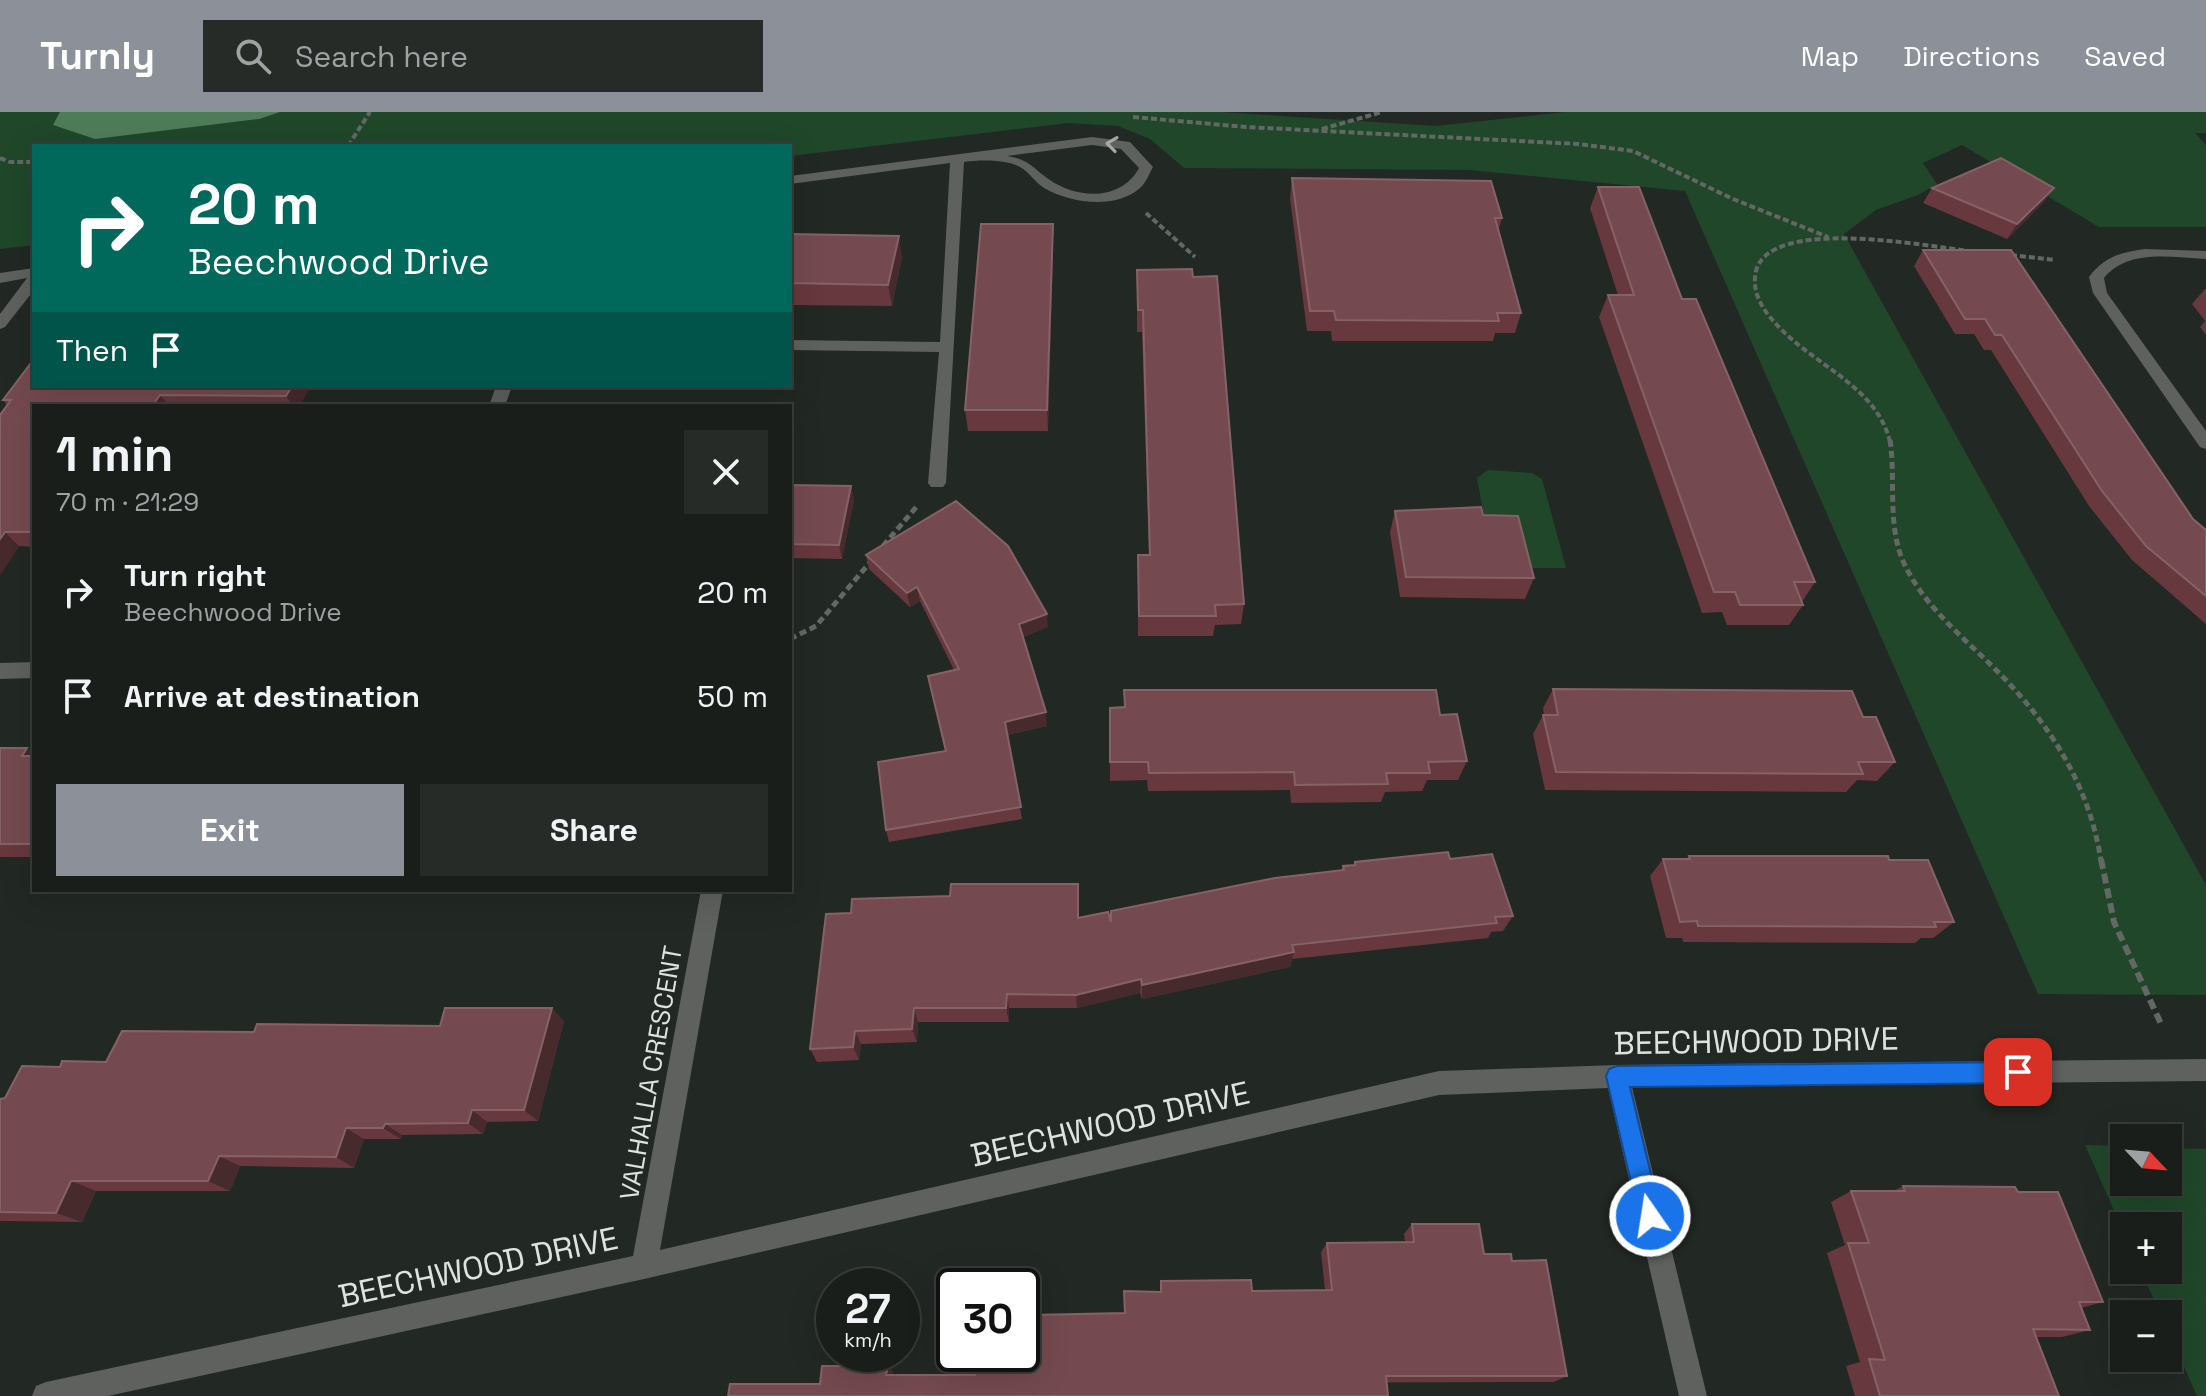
<!DOCTYPE html>
<html lang="en">
<head>
<meta charset="utf-8">
<style>
  body { margin:0; font-family:"Space Grotesk",sans-serif; background:#272b27; color:#f1f3f6; height:100vh; display:flex; flex-direction:column; font-size:30px; white-space:nowrap }
  * { box-sizing:border-box; margin:0 }
  p { font-size:26px; color:#9fa2a2 }
  .icon { flex:none; width:44px; height:44px; fill:none; stroke:currentColor; stroke-width:2; stroke-linecap:round; stroke-linejoin:round }
  .map { position:relative; flex:1; overflow:hidden }
  .details { position:absolute; left:32px; top:292px; width:760px; height:488px; display:flex; flex-direction:column; background:#1a1e1a; border-radius:0px; box-shadow:0 8px 32px #0002,0 0 0 2px #383c39 }
  .details>* { flex:none }
  .hud { position:absolute; left:32px; top:32px; width:760px; height:244px; border-radius:0px; box-shadow:0 8px 32px #0002,0 0 0 2px #383c39; background:#00695c; color:#fff; overflow:hidden }
  .needle { width:52px; rotate:116deg }
  .tools { position:absolute; left:2110px; top:1012px; display:grid; gap:16px }
  .tools a { display:grid; place-items:center; width:72px; height:72px; border-radius:0px; background:#1a1e1a; box-shadow:0 8px 32px #0002,0 0 0 2px #383c39; font-size:40px }
  .speed { position:absolute; left:816px; top:1156px; display:flex; gap:16px; font-size:40px; font-weight:700; text-align:center }
  .speed>* { display:grid; place-content:center; width:104px; height:104px; border-radius:50%; background:#1a1e1a; box-shadow:0 8px 32px #0002,0 0 0 2px #383c39; line-height:1 }
  .speed small { font-size:20px; font-weight:400 }
  .speed .limit { border:4px solid #111; border-radius:12px; background:#fff; color:#111 }
  .pin { position:absolute; display:grid; place-items:center; width:68px; height:68px; color:#fff; margin:-34px; border-radius:16px; box-shadow:0 4px 12px #0006 }
  .me { position:absolute; width:88px; margin:-44px; rotate:347deg; stroke-linejoin:round; filter:drop-shadow(0 0 6px #0008) }
  .turn { display:flex; align-items:center; gap:28px; height:168px; padding:0 24px; font-size:36px }
  .turn .icon { width:104px; height:104px; stroke-width:2.5 }
  .turn b { display:block; font-size:56px; line-height:68px }
  .then { display:flex; align-items:center; height:76px; padding:0 24px; background:#0003; gap:16px; font-size:30px }
  .round { display:grid; place-items:center; flex:none; width:84px; height:84px; border-radius:0px; background:#272b27 }
  .summary { display:flex; align-items:center; justify-content:space-between; height:136px; padding:0 24px }
  h1 { font-size:48px; font-weight:700; line-height:60px }
  .action { display:flex; gap:16px; margin-top:auto; padding:16px 24px }
  .action a { flex:1; height:92px; border-radius:0px; background:#8c9099; color:#fff; font-size:32px; font-weight:700; line-height:92px; text-align:center }
  .action a+a { background:#272b27; color:#f1f3f6 }
  ul { padding:0; list-style:none }
  li { display:flex; align-items:center; gap:24px; height:104px; padding:0 24px }
  li div { flex:1 }
  li b { display:block; font-size:30px }
  li em { font-style:normal }
  header { display:flex; align-items:center; gap:48px; box-sizing:border-box; height:112px; padding:0 40px; background:#8c9099; color:#fff }
  header strong { font-size:38px }
  nav { display:flex; gap:44px; margin-inline-start:auto; font-size:28px }
  .search { width:560px; height:72px; background:#272b27; display:flex; align-items:center; gap:20px; box-sizing:border-box; padding:0 28px; border-radius:0px; color:#9fa2a2; font-size:30px }
  .map>svg:first-child { display:block }
</style>
</head>
<body>
<header>
<strong>Turnly</strong>
<div class="search"><svg class="icon" aria-label="search" viewBox="0 0 24 24"><circle cx="10" cy="10" r="6"/><path d="M15 15l6 6"/></svg>Search here</div>
<nav><a>Map</a><a>Directions</a><a>Saved</a></nav>
</header>
<div class="map">
<svg width="2206" height="1284" viewBox="0 0 2206 1284">
  <rect width="100%" height="100%" fill="#222823"/>
  <g fill="#20472a">
    <path d="M0,0H1221L1436,14L1564,0H2206V21H2195L2206,33V115H2099L1962,33L1923,51L1937,72L1918,83L1876,98L1844,122L2206,773V883L2038,882L1685,79L1469,58L1184,56L1150,27L1118,14L1068,11L790,44V34H34V133L0,137Z"/>
    <path d="M1488,358L1532,361L1542,367L1566,456H1528L1486,416L1477,366Z"/>
    <path d="M2085,1033L2124,1034V1070H2168V1036L2206,1037V1284H2197L2168,1219V1202H2160L2141,1158H2168V1114H2124V1121Z"/>
  </g>
  <path fill="#4e7c59" d="M60,0H280L259,7L95,27L53,13Z"/>
  <g fill="none" stroke-linecap="round" stroke-linejoin="round">
    <g stroke="#636864" stroke-width="4" stroke-dasharray="6 3" stroke-linecap="butt">
      <path d="M1133,5L1246,15L1578,32L1633,39L1733,87L1828,125"/>
      <path d="M1322,17L1382,0"/>
      <path d="M348,34L370,0"/>
      <path d="M0,46L10,50H34"/>
      <path d="M1146,101L1195,145"/>
      <path d="M2011,143L2055,148"/>
      <path d="M1890,330C1877,274 1813,253 1777,213C1763,198 1751,181 1756,159C1770,104 1926,134 1969,139"/>
    </g>
    <g stroke="#636864" stroke-width="5" stroke-dasharray="7 4" stroke-linecap="butt">
      <path d="M1890,328C1896,367 1887,412 1903,449C1921,490 1958,521 1989,551C2046,606 2089,670 2101,749"/>
      <path d="M883,434L918,393"/>
      <path d="M790,527L816,514L872,448"/>
    </g>
    <path stroke="#636864" stroke-width="6" stroke-dasharray="10 5" stroke-linecap="butt" d="M2101,747L2114,810L2162,914"/>
    <g fill="#5e615e" fill-rule="evenodd">
      <path d="M1092,25L1130,30L1153,55C1149,62 1146,71 1140,76C1115,98 1070,91 1044,76C1035,70 1029,60 1020,55C1005,47 979,48 964,50L946,371L943,375H931L928,371L939,240L790,238V228L940,230L950,51L790,72V64ZM1092,33L1121,37L1139,56C1122,88 1079,88 1050,68C1031,55 1031,48 1007,44Z"/>
      <path d="M2145,137L2206,139V147C2172,146 2129,136 2104,166L2107,181L2206,319V337L2200,335L2093,181L2089,165C2104,145 2121,140 2145,137Z"/>
      <path d="M34,156V178L5,215L0,217V202L27,166L0,171V161Z"/>
      <path d="M496,274H512L505,294H489Z"/>
      <path d="M34,550V566L0,567V551Z"/>
      <path d="M701,778H723L660,1138L1439,959L1617,953L2206,947V969L1632,975L1707,1284H1679L1608,976L1439,983L644,1167L108,1284H32L36,1274L46,1270L633,1144Z"/>
    </g>
  </g>
  <g fill="#67383e">
    <path d="M1292,66L1502,106L1498,119L1521,201L1515,221H1495L1493,229H1332L1331,219H1307L1290,86Z"/>
    <path d="M1598,75L1682,187L1815,470L1802,490L1803,493L1789,513H1727L1722,500L1702,501L1599,205L1608,183H1618L1590,96Z"/>
    <path d="M1932,76H2054L2043,91L2007,127L1923,91Z"/>
    <path d="M1053,112V133L1048,319H968L965,298Z"/>
    <path d="M790,122L902,145L892,194L790,193Z"/>
    <path d="M1923,138L2193,407L2206,418V512L2132,448L2089,394L1991,238H1984L1974,222H1955L1914,154Z"/>
    <path d="M1137,158L1244,492L1241,512L1215,513L1213,524H1138V443H1149L1142,220H1137Z"/>
    <path d="M2205,177H2206V223L2200,215L2205,209L2192,192Z"/>
    <path d="M311,274L299,294H34V435L19,434L0,463L7,293L3,288Z"/>
    <path d="M790,373L851,374L854,388L842,447L790,446Z"/>
    <path d="M1395,399L1483,403L1534,466L1525,487L1400,485L1390,420Z"/>
    <path d="M866,443L1048,515L1023,525L1047,614L1007,623L1022,707L889,730L886,718L945,639L928,564L954,558L920,489L910,495L869,457Z"/>
    <path d="M1553,577L1863,605L1895,650L1877,669L1857,668L1846,680L1545,678L1533,622L1543,603H1544L1543,596Z"/>
    <path d="M1110,596L1440,603L1467,649L1458,668H1427L1422,679L1385,680L1381,690L1291,691L1290,678L1148,679L1147,668L1110,669Z"/>
    <path d="M0,636H27L34,642V745H0Z"/>
    <path d="M1689,744L1889,748L1954,810L1933,826H1921L1915,831L1683,830L1682,826H1666L1650,764L1663,747H1686Z"/>
    <path d="M1450,747L1513,804L1503,819L1491,820L1488,826L1292,847L1290,855L1142,887L1140,881L1077,896H1009V910H918L917,930L861,932L859,948L817,950L810,937L851,801L950,784L1078,772L1079,806L1111,810L1341,758L1343,754L1354,753L1355,750Z"/>
    <path d="M564,909L538,1009L487,1010L483,1022L402,1023L401,1027H364L354,1056L240,1054L230,1079H96L82,1110L0,1109V987L5,986L60,955L440,914Z"/>
    <path d="M1903,1074L2018,1080L2103,1190L2081,1196L2090,1218L2062,1225H2036L2059,1284H1855L1846,1254L1860,1250L1827,1141L1845,1133L1831,1090L1851,1079H1893Z"/>
    <path d="M1412,1112L1484,1142L1512,1149L1567,1264L1554,1270L820,1272L888,1254L893,1260V1263H975L1031,1218L1124,1201V1179L1160,1180L1161,1169L1252,1179L1325,1178L1321,1140L1327,1131L1405,1130L1404,1122Z"/>
  </g>
  <g fill="#462a2c">
    <path d="M2054,76L2043,91L2007,127L2017,112Z"/>
    <path d="M1053,112V133L1048,319L1047,298Z"/>
    <path d="M899,124L902,145L892,194L888,173Z"/>
    <path d="M292,274H311L299,294H293L286,284Z"/>
    <path d="M160,283L169,294H152Z"/>
    <path d="M851,374L854,388L842,447L839,433Z"/>
    <path d="M5,420L19,434L0,463V427Z"/>
    <path d="M917,475L920,489L910,495L907,481Z"/>
    <path d="M1047,502L1048,515L1020,526L1019,512Z"/>
    <path d="M1046,600L1047,614L1006,623L1005,610Z"/>
    <path d="M27,636L34,642V653L22,644Z"/>
    <path d="M1294,840L1290,855L1142,887V873Z"/>
    <path d="M1141,867L1140,881L1077,896L1076,883Z"/>
    <path d="M1007,882L1009,896V910L1006,896Z"/>
    <path d="M552,896L564,909L538,1009L524,998Z"/>
    <path d="M914,896L918,910L917,930L912,917Z"/>
    <path d="M855,919L861,932L859,948L853,935Z"/>
    <path d="M472,998L487,1010L483,1022L468,1011Z"/>
    <path d="M385,1012L402,1023L401,1027L383,1016Z"/>
    <path d="M346,1016L364,1027L354,1056L336,1045Z"/>
    <path d="M219,1044L240,1054L230,1079L208,1069Z"/>
    <path d="M71,1069L96,1079L82,1110L56,1101Z"/>
    <path d="M888,1254L893,1260L892,1269L886,1263Z"/>
  </g>
  <g fill="#744a50" stroke="#856266" stroke-width="2">
    <path d="M2001,46L2054,76L2017,112L1932,76Z"/>
    <path d="M1292,66L1491,69L1502,106H1495L1521,201H1497L1499,209L1336,208L1334,199H1310Z"/>
    <path d="M1598,75H1639L1682,187H1696L1815,470H1794L1803,493H1740L1735,480H1714L1608,183H1634Z"/>
    <path d="M981,112H1053L1047,298H965Z"/>
    <path d="M790,122L899,124L888,173L790,171Z"/>
    <path d="M1923,138H2011L2193,407L2206,418V484L2146,434L2102,379L2002,223H1995L1985,207H1965Z"/>
    <path d="M1192,157L1193,165L1217,164L1244,492L1215,493L1216,504H1139L1138,443H1150L1143,198H1138L1137,158Z"/>
    <path d="M34,247V274H292L286,284L160,283L152,294H34V420H5L0,427V303L11,288H3Z"/>
    <path d="M790,373L851,374L839,433L790,432Z"/>
    <path d="M956,389L1008,434L1047,502L1019,512L1046,600L1005,610L1021,695L886,718L878,650L946,639L928,564L959,557L917,475L907,481L866,443Z"/>
    <path d="M1481,395L1483,403L1518,404L1534,466L1406,465L1395,399Z"/>
    <path d="M1553,577L1852,579L1863,605H1876L1895,650H1858L1863,662L1556,660L1543,603H1558Z"/>
    <path d="M1124,578H1436L1440,603L1457,602L1467,649L1428,650L1430,661H1386L1388,672L1295,673L1294,660L1149,661L1148,650H1110V596L1125,595Z"/>
    <path d="M0,636H27L22,644H34V732H0Z"/>
    <path d="M1448,740L1450,747L1492,742L1513,804L1495,805L1497,811L1292,833L1294,840L1142,873L1141,867L1076,883L1007,882L1006,896H914L912,917L855,919L853,935L810,937L826,802L851,801L852,787L950,784L951,772H1078V806L1108,800L1111,810V799L1275,766L1344,758L1343,754L1355,753V750Z"/>
    <path d="M1689,744H1888L1889,748H1928L1954,810H1934L1936,815L1698,814L1697,809L1680,810L1663,747H1690Z"/>
    <path d="M445,896H552L524,998H472L468,1011L385,1012L383,1016H346L336,1045L219,1044L208,1069H71L56,1101L0,1100V987L5,986L22,954L60,955L62,949L106,950L122,919L254,920L257,912L440,914Z"/>
    <path d="M1903,1074L2015,1075L2018,1080H2058L2103,1190H2079L2090,1218L2033,1217L2059,1284H1880L1869,1247L1885,1248L1848,1131H1869L1851,1079H1905Z"/>
    <path d="M1412,1112H1479L1484,1142H1511L1512,1149L1546,1148L1567,1264H1386L1388,1284H728L730,1272H820L822,1254H888L886,1263H975V1242H1022V1218H1031V1203L1125,1201L1124,1179L1161,1180V1169L1251,1168L1252,1179L1332,1178L1327,1131L1414,1130Z"/>
  </g>
  <defs><path id="oneway-chevron" d="M-2-3.5L2.5 0L-2 3.5" fill="none" stroke-width="1.6" stroke-linecap="round" stroke-linejoin="round" transform="scale(2)"/></defs>
  <use stroke="#a5a8a6" href="#oneway-chevron" transform="translate(1112 32) rotate(-172)"/>
  <path fill="#1a73e8" stroke="#114b97" stroke-width="2" d="M2018,950L2025,953L2028,960L2025,968L2018,971L1630,975L1661,1104L1658,1112L1650,1116L1642,1112L1639,1104L1606,964L1609,957L1617,954Z"/>
  <g text-anchor="middle" stroke-width="7" stroke-linejoin="round" paint-order="stroke">
    <g font-size="26" fill="#dfe3e0" stroke="#222823">
      <text transform="translate(651 961) rotate(-80)" y="9">VALHALLA CRESCENT</text>
    </g>
    <g font-size="32" fill="#dfe3e0" stroke="#222823">
      <text transform="translate(1756 929) rotate(-1)" y="11">BEECHWOOD DRIVE</text>
      <text transform="translate(1110 1012) rotate(-13)" y="11">BEECHWOOD DRIVE</text>
      <text transform="translate(478 1155) rotate(-12)" y="11">BEECHWOOD DRIVE</text>
    </g>
  </g>
</svg>
<div class="tools">
<a><svg class="needle" viewBox="-14 -14 28 28"><path d="M0-13l5 13h-10z" fill="#e53935"/><path d="M0 13l5-13h-10z" fill="#9fa2a2"/></svg></a>
<a>+</a>
<a>−</a>
</div>
<div class="speed"><div>27<small>km/h</small></div><div class="limit">30</div></div>
<div class="pin" style="left:2018px;top:960px;background:#d93025"><svg class="icon" aria-label="arrive" viewBox="0 0 24 24"><path d="M6 21V4h12l-3 4 3 4H6"/></svg></div>
<svg class="me" style="left:1650px;top:1104px" viewBox="-20 -20 40 40"><circle r="17" fill="#1a73e8" stroke="#fff" stroke-width="3"/><path d="M0-11L8 9 0 5-8 9z" fill="#fff"/></svg>
<div class="hud">
<div class="turn"><svg class="icon" aria-label="right" viewBox="0 0 24 24"><path d="M7 20v-9h11M14 6l5 5-5 5"/></svg><div><b>20 m</b>Beechwood Drive</div></div>
<div class="then">Then<svg class="icon" aria-label="arrive" viewBox="0 0 24 24"><path d="M6 21V4h12l-3 4 3 4H6"/></svg></div>
</div>
<section class="details">
<div class="summary"><div><h1>1 min</h1><p>70 m · 21:29</p></div><a class="round"><svg class="icon" aria-label="close" viewBox="0 0 24 24"><path d="M6 6l12 12M18 6L6 18"/></svg></a></div>
<ul>
<li><svg class="icon" aria-label="right" viewBox="0 0 24 24"><path d="M7 20v-9h11M14 6l5 5-5 5"/></svg><div><b>Turn right</b><p>Beechwood Drive</p></div><em>20 m</em></li>
<li><svg class="icon" aria-label="arrive" viewBox="0 0 24 24"><path d="M6 21V4h12l-3 4 3 4H6"/></svg><div><b>Arrive at destination</b></div><em>50 m</em></li>
</ul>
<div class="action"><a>Exit</a><a>Share</a></div>
</section>
</div>
</body>
</html>
